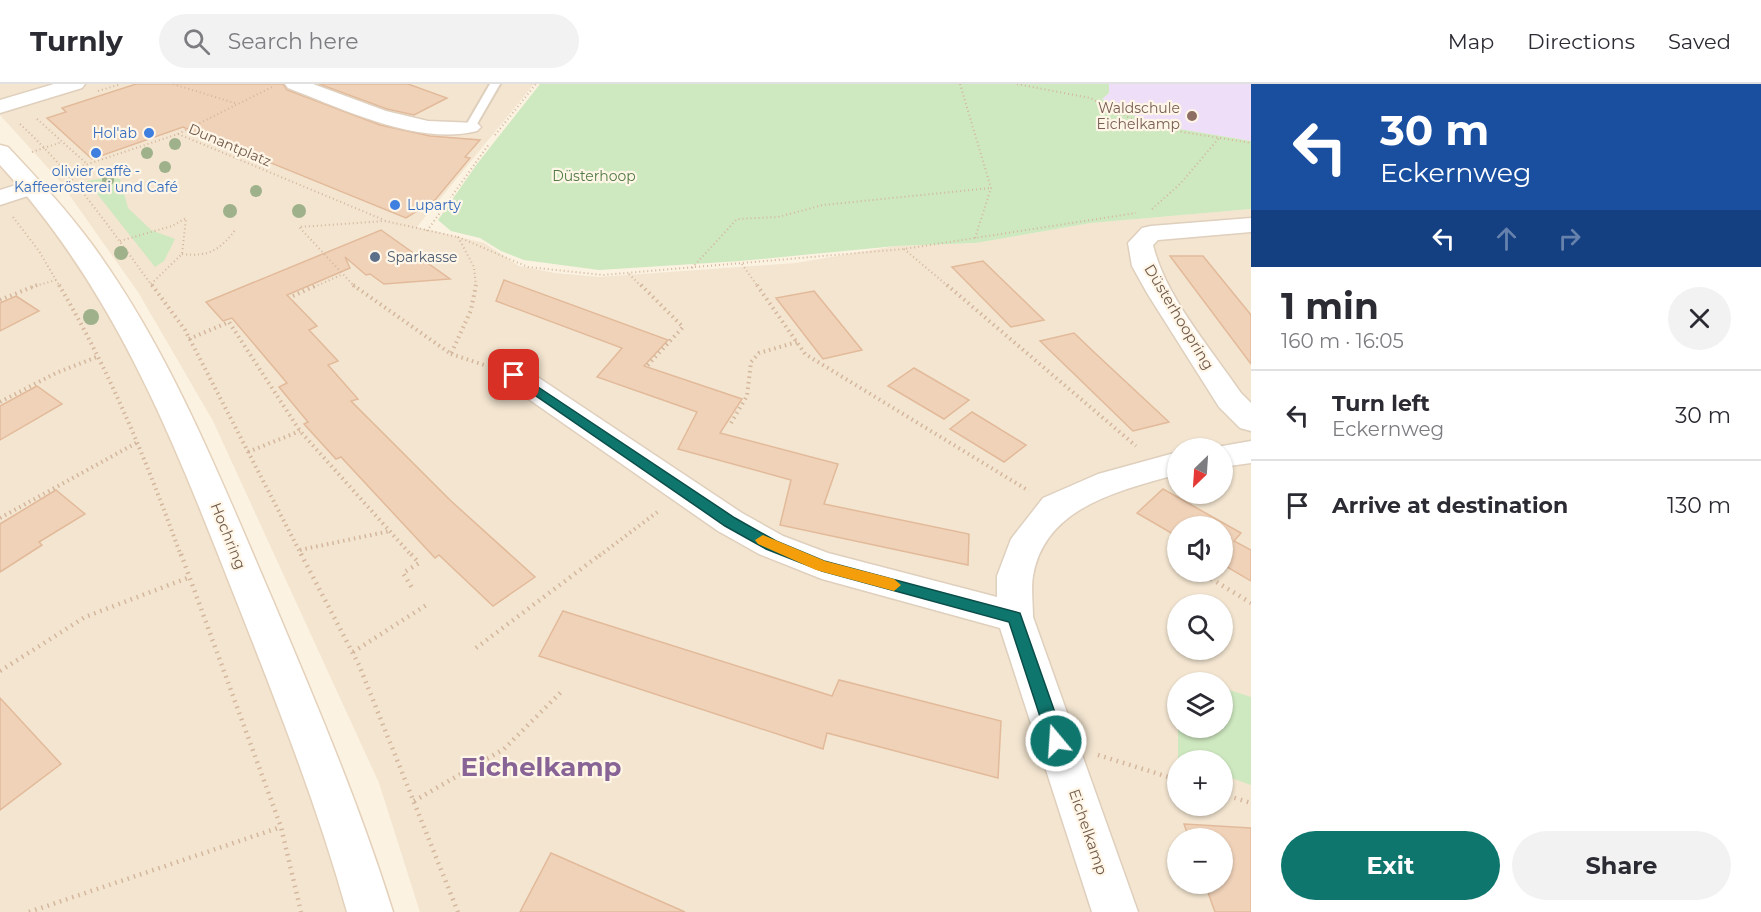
<!DOCTYPE html>
<html lang="en">
<head>
<meta charset="utf-8">
<style>
  body { margin:0; font-family:Montserrat,sans-serif; background:#f2f2f3; color:#2b2b33; height:100vh; display:flex; flex-direction:column; font-size:22px; white-space:nowrap }
  * { box-sizing:border-box; margin:0 }
  p { font-size:20px; color:#7c7c81 }
  .icon { flex:none; width:33px; height:33px; fill:none; stroke:currentColor; stroke-width:2; stroke-linecap:round; stroke-linejoin:round }
  .map { position:relative; flex:1; overflow:hidden }
  .panel { display:flex; flex-direction:column; background:#fff; width:510px }
  .panel>* { flex:none }
  .top-card { background:#1a4fa0; color:#fff; overflow:hidden }
  .needle { width:39px; rotate:205deg }
  .buttons { position:absolute; left:1167px; top:354px; display:grid; gap:12px }
  .buttons a { display:grid; place-items:center; width:66px; height:66px; border-radius:50%; background:#fff; box-shadow:0 2px 4px #0004; font-size:30px }
  .pin { position:absolute; display:grid; place-items:center; width:51px; height:51px; color:#fff; margin:-26px; border-radius:12px; box-shadow:0 3px 9px #0006 }
  .me { position:absolute; width:66px; margin:-33px; rotate:342deg; stroke-linejoin:round; filter:drop-shadow(0 0 4px #0008) }
  .turn { display:flex; align-items:center; gap:21px; height:126px; padding:0 30px; font-size:27px }
  .turn .icon { width:78px; height:78px; stroke-width:2.5 }
  .turn b { display:block; font-size:42px; line-height:51px }
  .lanes { display:flex; align-items:center; height:57px; padding:0 30px; background:#0003; justify-content:center; gap:30px; direction:ltr }
  .lanes .off { opacity:.35 }
  .round { display:grid; place-items:center; flex:none; width:63px; height:63px; border-radius:32px; background:#f2f2f3 }
  .head { display:flex; align-items:center; justify-content:space-between; height:102px; padding:0 30px }
  h1 { font-size:36px; font-weight:700; line-height:45px }
  .cta { display:flex; gap:12px; margin-top:auto; padding:12px 30px }
  .cta a { flex:1; height:69px; border-radius:36px; background:#0f766e; color:#fff; font-size:24px; font-weight:700; line-height:69px; text-align:center }
  .cta a+a { background:#f2f2f3; color:#2b2b33 }
  ul { padding:0; list-style:none }
  li { display:flex; align-items:center; gap:18px; height:90px; padding:0 30px; border-top:2px solid #e1e1e2 }
  li div { flex:1 }
  li b { display:block; font-size:22px }
  li em { font-style:normal }
  header { display:flex; align-items:center; gap:36px; box-sizing:border-box; height:84px; padding:0 30px; background:#fff; border-bottom:2px solid #e1e1e2 }
  header strong { font-size:28px }
  nav { display:flex; gap:33px; margin-inline-start:auto; font-size:21px }
  .search { width:420px; height:54px; background:#f2f2f3; display:flex; align-items:center; gap:15px; box-sizing:border-box; padding:0 21px; border-radius:33px; color:#7c7c81; font-size:22px }
  main { display:flex; flex:1; min-height:0 }
  .map>svg:first-child { display:block }
</style>
</head>
<body>
<header>
<strong>Turnly</strong>
<div class="search"><svg class="icon" aria-label="search" viewBox="0 0 24 24"><circle cx="10" cy="10" r="6"/><path d="M15 15l6 6"/></svg>Search here</div>
<nav><a>Map</a><a>Directions</a><a>Saved</a></nav>
</header>
<main>
<div class="map">
<svg width="1251" height="828" viewBox="0 0 1251 828">
  <rect width="100%" height="100%" fill="#fbf2e1"/>
  <g fill="#f3e5d0" fill-rule="evenodd">
    <path d="M0,0H534L417,143L484,159L519,182L555,189L599,193L796,179L896,162L976,159L1091,139L1251,125V828H420L379,699L213,337L138,208L58,95L0,31ZM1178,364H1222V410H1178ZM1178,442H1222V488H1178ZM1178,520H1222V566H1178ZM1178,598H1222V644H1178ZM1178,676H1222V722H1178ZM1178,754H1222V800H1178Z"/>
    <path d="M0,76L114,214L335,717L361,828H0Z"/>
  </g>
  <path fill="#efdef7" d="M1109,0H1251V57L1150,40L1102,15L1109,9Z"/>
  <g fill="#cee8c0">
    <path d="M540,0H1109V9L1102,15L1150,40L1251,57V125L1091,139L976,159L896,162L740,177L599,186L524,176L501,167L480,154L451,147L438,136L477,80Z"/>
    <path d="M109,93L120,95L128,124L151,146L175,155L164,177L155,183L87,97Z"/>
    <path d="M1223,604L1251,613V701L1223,691L1222,676H1178V644H1222Z"/>
  </g>
  <g fill="#f0d2b9" stroke="#e2ba9a" stroke-width="1.5">
    <path d="M136,0H283L287,6L380,41L430,52L480,56L465,73L470,74L435,116L406,134L183,43L92,75L47,34L66,28L62,24Z"/>
    <path d="M319,0H408L447,14L414,31L387,25Z"/>
    <path d="M381,146L450,195L384,200L370,190L366,191L345,173L350,184L287,211L317,242L309,246L338,277L328,281L358,315L351,317L451,417L535,493L493,522L439,471L435,474L341,373L336,375L304,340L308,338L279,303L287,299L232,234L223,237L206,218Z"/>
    <path d="M1170,172H1203L1251,231V280Z"/>
    <path d="M983,177L1015,208L1044,236L1011,243L952,183Z"/>
    <path d="M504,196L668,256L644,282L742,315L720,349L838,380L824,420L969,450L968,481L780,441L791,396L678,365L697,328L597,293L622,264L496,217Z"/>
    <path d="M814,207L836,234L862,266L823,275L776,214Z"/>
    <path d="M16,212L39,227L0,247V219Z"/>
    <path d="M1074,249L1096,270L1169,338L1133,347L1040,257Z"/>
    <path d="M914,284L969,316L944,335L888,302Z"/>
    <path d="M37,302L62,320L0,356V322Z"/>
    <path d="M972,328L1026,361L1004,378L950,345Z"/>
    <path d="M1163,405L1241,449L1234,457L1251,466V497L1222,480V442H1178V453L1137,429Z"/>
    <path d="M56,406L85,430L39,458L42,461L0,488V440Z"/>
    <path d="M563,527L832,612L839,596L1001,637L998,694L827,649L823,665L539,572Z"/>
    <path d="M0,614L61,680L0,726Z"/>
    <path d="M1184,740L1251,744V828H1215L1205,800H1222V754H1189Z"/>
    <path d="M551,769L685,828H520Z"/>
  </g>
  <g fill="none" stroke-linecap="round" stroke-linejoin="round">
    <g stroke="#dfcfbd" stroke-width="4">
      <path id="lane" d="M490,0H500L474,45H466L465,43Z"/>
    </g>
    <g stroke="#dfcfbd" stroke-width="3">
      <g id="street">
        <path d="M54,0H85L82,4L0,29V16Z"/>
        <path d="M285,0H313L386,27L428,37L477,39L481,43L477,47C418,62 343,25 288,4Z"/>
        <path d="M32,96L40,98L44,103L40,108L0,121V106Z"/>
        <path d="M1251,134V148L1158,156L1153,161C1165,212 1211,265 1241,309L1251,319V347L1240,344L1219,323L1147,209L1132,182L1128,159L1142,144L1151,142Z"/>
        <path d="M514,282L524,284L742,429L783,452L828,469L997,513V492L1011,455L1043,414L1098,390L1178,368V390C1120,407 1045,422 1033,492C1031,504 1033,520 1033,533L1138,828H1092L1000,544L822,495L759,470L718,447L504,298L499,291L504,284Z"/>
        <path d="M1251,357V379L1222,383V364H1211Z"/>
      </g>
    </g>
    <g stroke="#e4d1bb" stroke-width="3">
      <path id="secondary" d="M0,61L8,63C37,94 66,125 91,159C171,268 221,396 274,519C317,621 360,722 393,828H347C317,721 277,620 236,516C173,356 118,211 0,81Z"/>
    </g>
    <g stroke="#d4b69d" stroke-width="2" stroke-dasharray="1 3" stroke-linecap="butt">
      <path d="M173,0L238,20"/>
      <path d="M960,0L991,104L975,154"/>
      <path d="M1017,0L1090,14L1146,42L1251,59"/>
      <path d="M98,7L121,0"/>
      <path d="M37,35L87,80"/>
      <path d="M20,40C72,88 111,146 153,203"/>
      <path d="M178,50L272,3"/>
      <path d="M495,51L536,0"/>
      <path d="M32,68L62,58"/>
      <path d="M64,88L178,50L384,136"/>
      <path d="M1152,125L1181,99L1219,54"/>
      <path d="M13,133L39,167L60,203"/>
      <path d="M427,147L489,60"/>
      <path d="M458,153L528,183L603,191L904,165L1136,129"/>
      <path d="M458,153L474,183L476,203"/>
      <path d="M120,157L172,142L186,134"/>
      <path d="M904,165L949,203"/>
      <path d="M182,170C209,173 220,166 236,145"/>
      <path d="M742,180L758,203"/>
      <path d="M692,184L737,135L778,133L823,121L991,104"/>
      <path d="M629,190L642,203"/>
      <path d="M151,200L182,170L186,134"/>
      <path d="M32,203L56,196"/>
      <path d="M314,203L341,191"/>
      <path d="M355,203L299,143L385,137L458,153"/>
    </g>
    <g stroke="#d4b69d" stroke-width="4" stroke-dasharray="1.5 4" stroke-linecap="butt">
      <path d="M59,201C110,287 147,378 181,472"/>
      <path d="M152,201L185,246L302,472"/>
      <path d="M353,201L451,270L471,226L476,201"/>
      <path d="M641,201L683,243L647,282"/>
      <path d="M757,201L805,270L1029,407"/>
      <path d="M947,201L1136,362"/>
      <path d="M293,212L317,201"/>
      <path d="M0,216L37,201"/>
      <path d="M189,255L229,238L300,347L412,472"/>
      <path d="M451,270L487,282"/>
      <path d="M0,318L56,289L99,272"/>
      <path d="M731,339L747,312L751,278L759,269L797,258"/>
      <path d="M248,368L300,347"/>
      <path d="M0,434L138,358"/>
      <path d="M300,466L390,447"/>
      <path d="M599,472L660,426"/>
    </g>
    <g stroke="#d4b69d" stroke-width="4.5" stroke-dasharray="1.5 5" stroke-linecap="butt">
      <path d="M181,470L281,743L301,828"/>
      <path d="M301,470L359,581L458,828"/>
      <path d="M411,470L419,479L403,489L414,507"/>
      <path d="M1174,472L1178,474"/>
      <path d="M1200,488L1251,519"/>
      <path d="M476,564L601,470"/>
      <path d="M353,568L428,520"/>
      <path d="M0,587L85,533L190,493"/>
      <path d="M1098,671L1178,696"/>
      <path d="M1222,710L1251,719"/>
      <path d="M414,717L504,665L561,608"/>
      <path d="M29,828L281,743"/>
    </g>
    <use href="#lane" fill="#fff" fill-rule="evenodd"/>
    <use href="#street" fill="#fff" fill-rule="evenodd"/>
    <use href="#secondary" fill="#fff" fill-rule="evenodd"/>
  </g>
  <g fill="#9eb18b">
    <circle cx="175" cy="60" r="6"/>
    <circle cx="147" cy="69" r="6"/>
    <circle cx="165" cy="83" r="6"/>
    <circle cx="108" cy="96" r="6"/>
    <circle cx="256" cy="107" r="6"/>
    <circle cx="230" cy="127" r="7"/>
    <circle cx="299" cy="127" r="7"/>
    <circle cx="121" cy="169" r="7"/>
    <circle cx="91" cy="233" r="8"/>
  </g>
  <path fill="#0f766e" stroke="#0a4d48" stroke-width="1.5" d="M514,287L735,434L776,457L824,477L1020,529L1065,657L1062,663L1056,665L1050,663L1048,657L1009,538L822,487L766,465L725,442L510,294V288Z"/>
  <path fill="#f59e0b" d="M763,451L825,477L894,495L901,501L894,507L816,486L758,460L755,456Z"/>
  <circle fill="#8d6e63" stroke="#fff6e7" stroke-width="2" cx="1192" cy="32" r="6"/>
  <g fill="#3f7fe0" stroke="#fff6e7" stroke-width="2">
    <circle cx="149" cy="49" r="6"/>
    <circle cx="96" cy="69" r="6"/>
    <circle cx="395" cy="121" r="6"/>
  </g>
  <circle fill="#5c6f8a" stroke="#fff6e7" stroke-width="2" cx="375" cy="173" r="6"/>
  <g text-anchor="middle" stroke-width="4.5" stroke-linejoin="round" paint-order="stroke">
    <g font-size="14" fill="#785e54" stroke="#fff6e7" text-anchor="end">
      <text x="1180" y="29">Waldschule<tspan x="1180" dy="16">Eichelkamp</tspan></text>
    </g>
    <g font-size="14" fill="#366cbe" stroke="#fff6e7" text-anchor="end">
      <text x="137" y="54">Hol'ab</text>
      <text x="96" y="92" text-anchor="middle">olivier caffè -<tspan x="96" dy="16">Kaffeerösterei und Café</tspan></text>
      <text x="407" y="126" text-anchor="start">Luparty</text>
    </g>
    <g font-size="14" fill="#715a49" stroke="#fff6e7">
      <text transform="translate(230 61) rotate(23)" y="5">Dunantplatz</text>
    </g>
    <g font-size="14" fill="#527c44" stroke="#fff6e7">
      <text x="594" y="97">Düsterhoop</text>
    </g>
    <g font-size="14" fill="#4e5e75" stroke="#fff6e7" text-anchor="start">
      <text x="387" y="178">Sparkasse</text>
    </g>
    <g font-size="15" fill="#715a49" stroke="#fff6e7">
      <text transform="translate(1179 233) rotate(59)" y="5">Düsterhoopring</text>
      <text transform="translate(228 452) rotate(68)" y="5">Hochring</text>
      <text transform="translate(1088 748) rotate(71)" y="5">Eichelkamp</text>
    </g>
    <g font-size="26" font-weight="bold" fill="#876495" stroke="#fff6e7">
      <text x="541" y="692">Eichelkamp</text>
    </g>
  </g>
</svg>
<div class="buttons">
<a><svg class="needle" viewBox="-14 -14 28 28"><path d="M0-13l5 13h-10z" fill="#e53935"/><path d="M0 13l5-13h-10z" fill="#7c7c81"/></svg></a>
<a><svg class="icon" aria-label="sound" viewBox="0 0 24 24"><path d="M4 9h4l5-4v14l-5-4H4zM17 9q2 3 0 6"/></svg></a>
<a><svg class="icon" aria-label="search" viewBox="0 0 24 24"><circle cx="10" cy="10" r="6"/><path d="M15 15l6 6"/></svg></a>
<a><svg class="icon" aria-label="layers" viewBox="0 0 24 24"><path d="M12 4l9 5-9 5-9-5zM3 14l9 5 9-5"/></svg></a>
<a>+</a>
<a>−</a>
</div>
<div class="pin" style="left:514px;top:291px;background:#d93025"><svg class="icon" aria-label="arrive" viewBox="0 0 24 24"><path d="M6 21V4h12l-3 4 3 4H6"/></svg></div>
<svg class="me" style="left:1056px;top:657px" viewBox="-20 -20 40 40"><circle r="17" fill="#0f766e" stroke="#fff" stroke-width="3"/><path d="M0-11L8 9 0 5-8 9z" fill="#fff"/></svg>
</div>
<section class="panel">
<div class="top-card">
<div class="turn"><svg class="icon" aria-label="left" viewBox="0 0 24 24"><path d="M17 20v-9H6M10 6l-5 5 5 5"/></svg><div><b>30 m</b>Eckernweg</div></div>
<div class="lanes"><svg class="icon" aria-label="left" viewBox="0 0 24 24"><path d="M17 20v-9H6M10 6l-5 5 5 5"/></svg><svg class="icon off" aria-label="ahead" viewBox="0 0 24 24"><path d="M12 20V5M6 11l6-6 6 6"/></svg><svg class="icon off" aria-label="right" viewBox="0 0 24 24"><path d="M7 20v-9h11M14 6l5 5-5 5"/></svg></div>
</div>
<div class="head"><div><h1>1 min</h1><p>160 m · 16:05</p></div><a class="round"><svg class="icon" aria-label="close" viewBox="0 0 24 24"><path d="M6 6l12 12M18 6L6 18"/></svg></a></div>
<ul>
<li><svg class="icon" aria-label="left" viewBox="0 0 24 24"><path d="M17 20v-9H6M10 6l-5 5 5 5"/></svg><div><b>Turn left</b><p>Eckernweg</p></div><em>30 m</em></li>
<li><svg class="icon" aria-label="arrive" viewBox="0 0 24 24"><path d="M6 21V4h12l-3 4 3 4H6"/></svg><div><b>Arrive at destination</b></div><em>130 m</em></li>
</ul>
<div class="cta"><a>Exit</a><a>Share</a></div>
</section>
</main>
</body>
</html>
